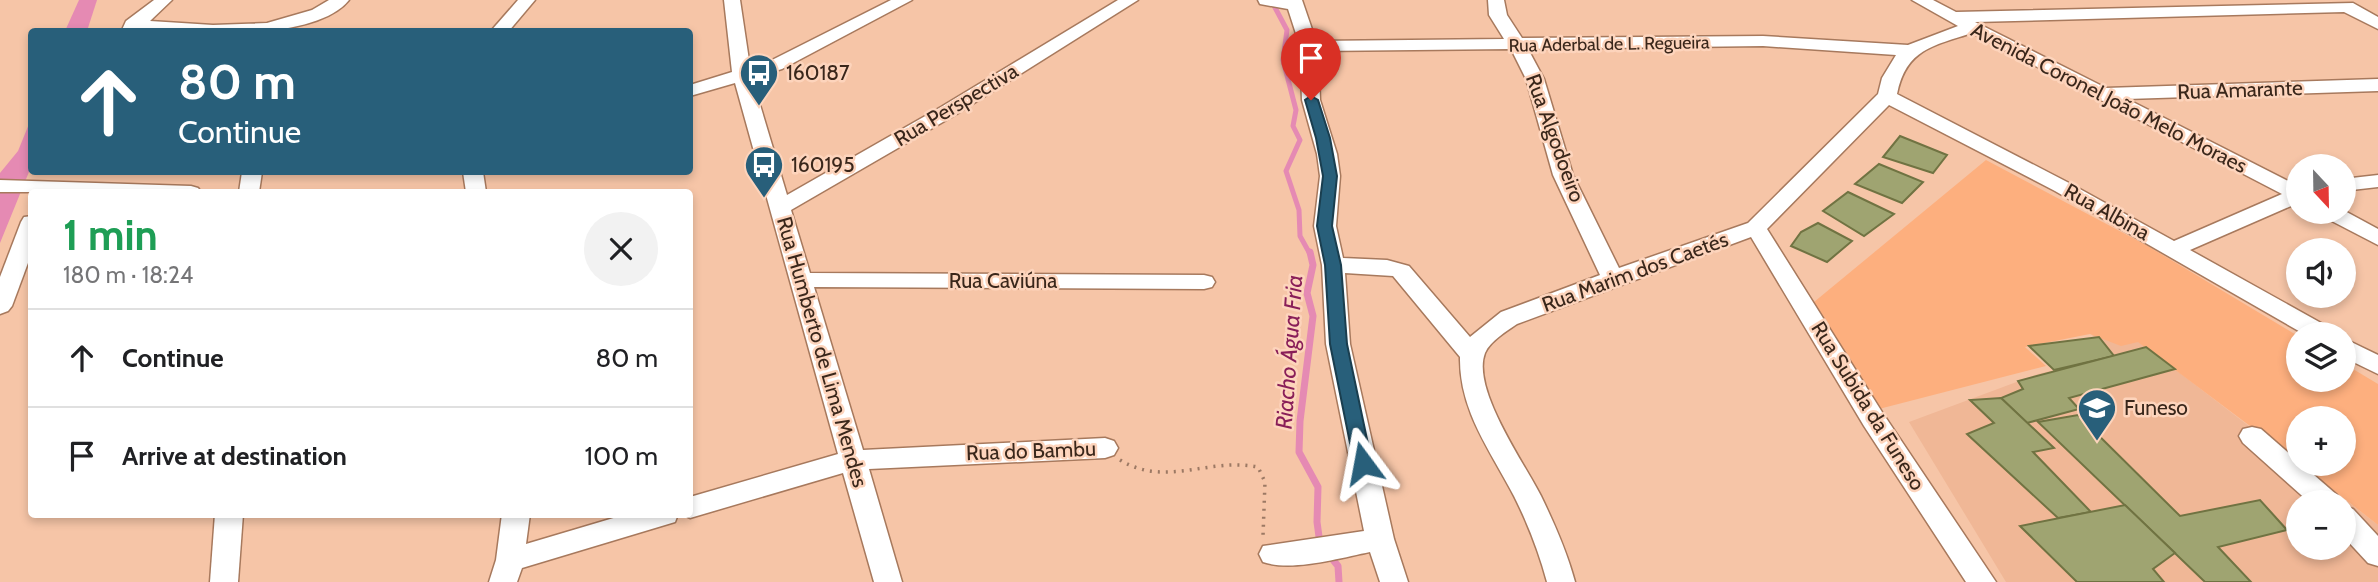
<!DOCTYPE html>
<html lang="en">
<head>
<meta charset="utf-8">
<style>
  body { margin:0; font-family:Cabin,sans-serif; background:#f2f2f2; color:#202124; height:100vh; display:flex; flex-direction:column; font-size:26px; white-space:nowrap }
  * { box-sizing:border-box; margin:0 }
  p { font-size:23px; color:#757577 }
  .icon { flex:none; width:38px; height:38px; fill:none; stroke:currentColor; stroke-width:2; stroke-linecap:round; stroke-linejoin:round }
  .map { position:relative; flex:1; overflow:hidden }
  .panel { position:absolute; left:28px; top:189px; width:665px; height:329px; display:flex; flex-direction:column; background:#fff; border-radius:7px; box-shadow:0 4px 10px #0003 }
  .panel>* { flex:none }
  .banner { position:absolute; left:28px; top:28px; width:665px; height:147px; border-radius:7px; box-shadow:0 4px 10px #0003; background:#285f7a; color:#fff; overflow:hidden }
  .needle { width:46px; rotate:158deg }
  .tools { position:absolute; left:2286px; top:154px; display:grid; gap:14px }
  .tools a { display:grid; place-items:center; width:70px; height:70px; border-radius:50%; background:#fff; box-shadow:0 4px 10px #0003; font-size:35px }
  .pin { position:absolute; display:grid; place-items:center; width:60px; height:60px; color:#fff; margin:-72px -30px; border-radius:50% 50% 50% 0; rotate:-45deg; box-shadow:0 0 7px #0007 }
  .pin .icon { rotate:45deg }
  .me { position:absolute; width:77px; margin:-38px; rotate:347deg; stroke-linejoin:round; filter:drop-shadow(0 0 5px #0008) }
  .turn { display:flex; align-items:center; gap:24px; height:147px; padding:0 35px; font-size:32px }
  .turn .icon { width:91px; height:91px; stroke-width:2.5 }
  .turn b { display:block; font-size:49px; line-height:60px }
  .round { display:grid; place-items:center; flex:none; width:74px; height:74px; border-radius:37px; background:#f2f2f2 }
  .head { display:flex; align-items:center; justify-content:space-between; height:119px; padding:0 35px }
  h1 { font-size:42px; font-weight:700; line-height:52px; color:#1e9e55 }
  ul { padding:0; list-style:none }
  li { display:flex; align-items:center; gap:21px; height:98px; padding:0 35px; border-top:2px solid #e0e0e0 }
  li div { flex:1 }
  li b { display:block; font-size:26px }
  li em { font-style:normal }
  .map>svg:first-child { display:block }
</style>
</head>
<body>
<div class="map">
<svg width="2378" height="582" viewBox="0 0 2378 582">
  <rect width="100%" height="100%" fill="#f6c5a7"/>
  <path fill="#f0b796" fill-rule="evenodd" d="M2091,334L2138,341L2378,525V582H2006L1909,422L2038,374L2113,356ZM2298,502H2343V548H2298Z"/>
  <path fill="#fdaf7e" d="M1986,160L2146,245L2298,336V380H2343V363L2378,384V525L2300,464H2343V418H2298V462L2138,342L2121,346L2090,334L2025,347L2046,366L1875,410L1808,307Z"/>
  <g fill="#e58ab3">
    <path d="M79,0H97L87,31H65Z"/>
    <path d="M31,119V167L0,243V173L18,151Z"/>
  </g>
  <g fill="none" stroke-linecap="round" stroke-linejoin="round">
    <path stroke="#e58ab3" stroke-width="5" d="M1271,0L1287,30L1283,60L1296,110L1293,126L1300,140L1286,171L1299,210L1300,236L1310,254"/>
    <g stroke="#e58ab3" stroke-width="7">
      <path d="M1310,252L1313,265L1307,293L1313,316L1300,421L1299,452L1318,487L1317,522L1320,544"/>
      <path d="M1329,555L1338,566L1339,582"/>
    </g>
  </g>
  <g fill="#9fa471" stroke="#707342" stroke-width="2">
    <path d="M1900,136L1947,155L1933,173L1883,157Z"/>
    <path d="M1879,164L1923,182L1902,203L1855,184Z"/>
    <path d="M1848,192L1894,214L1864,236L1823,211Z"/>
    <path d="M1818,223L1852,241L1827,262L1791,246L1801,232Z"/>
    <path d="M2099,337L2114,356L2054,370L2029,346Z"/>
    <path d="M2146,347L2175,369L2069,398L2079,409L2027,423L2001,398L2023,389L2018,381Z"/>
    <path d="M2001,398L2054,448L2033,452L2091,512L2058,518L1967,434L1994,423L1970,400Z"/>
    <path d="M2078,415L2180,516L2260,500L2287,530L2218,547L2251,582H2205L2038,422Z"/>
    <path d="M2125,505L2175,553L2153,569L2164,582H2077L2020,526Z"/>
  </g>
  <g fill="none" stroke-linecap="round" stroke-linejoin="round">
    <g stroke="#a7795d" stroke-width="3">
      <g id="minor">
        <path d="M154,0H172L150,21L213,25L267,23L312,10L329,0H349C313,45 176,32 121,32L126,21Z"/>
        <path d="M518,0H535L508,32H490Z"/>
        <path d="M724,0H740L750,67L770,61L891,0H912L782,69L752,78L787,195L941,107L1118,0H1138L955,115L791,210L810,273L1204,275L1212,277L1215,282L1212,287L1204,289L814,287L863,450L1105,438L1114,441L1118,448L1114,455L1105,458L869,469L902,582H874L843,473L690,518L681,514H690V497L838,454L735,83L690,96V85L732,72Z"/>
        <path d="M1258,0H1302L1316,41L1504,39L1489,15L1488,0H1504L1507,15L1522,38L1763,36L1908,45L1958,26L1912,0H1933L1956,12L2353,3L2378,17V29L2344,12L1975,22L2106,88L2378,79V91L2127,99L2298,186V203L2190,250L2330,328L2334,334H2304L2055,191L1889,105L1767,229L1882,412L1996,582H1966L1864,426L1751,237L1517,324C1507,331 1490,341 1485,353C1471,389 1525,464 1541,496C1555,525 1567,552 1575,582H1547C1539,552 1528,524 1514,496C1490,450 1459,410 1460,357L1393,276L1345,273L1350,344L1394,539L1408,582H1380L1370,552C1340,558 1292,572 1263,562L1259,554L1263,546L1364,531L1326,344L1322,265L1314,226L1320,176L1317,154L1302,100L1300,46L1288,9L1260,4ZM1972,33L2282,194L2174,241L2069,183L1897,94C1906,49 1933,46 1972,33ZM1763,46L1896,55L1882,78L1878,94L1748,223L1619,268L1573,175L1544,79L1528,49ZM1511,49L1526,79L1553,175L1600,275L1501,312L1470,337L1409,266L1387,260L1343,258L1336,226L1340,176L1337,154L1320,100L1318,51Z"/>
        <path d="M242,172H262L259,192H239Z"/>
        <path d="M463,172H483L486,192H466Z"/>
        <path d="M2378,175V187L2343,191V179Z"/>
        <path d="M0,180L191,186L198,188L201,192H0Z"/>
        <path d="M2343,210L2378,229V245L2324,217L2320,212Z"/>
        <path d="M32,216V252L12,306L8,311L0,314V277L21,222L24,217Z"/>
        <path d="M2343,338L2378,355V374L2343,357Z"/>
        <path d="M2252,427L2261,429L2337,495L2340,502H2309L2243,443L2239,436L2243,429Z"/>
        <path d="M2343,506L2353,509L2378,536V566L2368,563L2343,536Z"/>
        <path d="M215,514H243L238,582H210Z"/>
        <path d="M502,514H530L526,544L627,514H678L675,522L522,568L517,582H489L496,560Z"/>
      </g>
    </g>
    <path stroke="#9c7964" stroke-width="3.5" stroke-dasharray="2 6" stroke-linecap="butt" d="M1120,460C1166,488 1209,457 1258,467L1265,482L1263,536"/>
    <use href="#minor" fill="#fff" fill-rule="evenodd"/>
  </g>
  <path fill="#285f7a" stroke="#1a3e4f" stroke-width="2" d="M1311,96L1318,100L1330,138L1337,176L1332,226L1341,265L1347,344L1372,463L1369,468H1356L1354,463L1330,344L1325,265L1317,226L1323,176L1316,138L1305,100Z"/>
  <defs>
    <g id="bus-pin" transform="scale(2.0125)"><path d="M0 17L-7.5 6A9.5 9.5 0 1 1 7.5 6Z" fill="#285f7a" stroke="#fdd4bc"/><path d="M-5-6H5V4H4V6H2V4H-2V6H-4V4H-5ZM-3.5-4V0h7V-4ZM-3.5 1.2v1.5H-2V1.2ZM2 1.2v1.5H3.5V1.2Z" fill="#fff"/></g>
    <g id="university-pin" transform="scale(2.0125)"><path d="M0 17L-7.5 6A9.5 9.5 0 1 1 7.5 6Z" fill="#285f7a" stroke="#fdd4bc"/><path d="M0-5L7-2L0 1L-7-2ZM-4 1L0 2.5L4 1V4Q0 6-4 4Z" fill="#fff"/></g>
  </defs>
  <g fill-rule="evenodd">
    <use href="#bus-pin" x="759" y="73"/>
    <use href="#bus-pin" x="764" y="165"/>
    <use href="#university-pin" x="2097" y="408"/>
  </g>
  <g text-anchor="middle" stroke-width="5" stroke-linejoin="round" paint-order="stroke">
    <g font-size="18" fill="#3a271b" stroke="#fdd4bc">
      <text transform="translate(1609 44) rotate(-1)" y="6">Rua Aderbal de L. Regueira</text>
    </g>
    <g font-size="21" fill="#3a271b" stroke="#fdd4bc" text-anchor="start">
      <text x="786" y="80">160187</text>
      <text x="791" y="172">160195</text>
      <text x="2124" y="415">Funeso</text>
    </g>
    <g font-size="21" fill="#3a271b" stroke="#fdd4bc">
      <text transform="translate(2240 90) rotate(-2)" y="7">Rua Amarante</text>
      <text transform="translate(2109 98) rotate(27)" y="7">Avenida Coronel João Melo Moraes</text>
      <text transform="translate(956 105) rotate(-31)" y="7">Rua Perspectiva</text>
      <text transform="translate(1555 138) rotate(70)" y="7">Rua Algodoeiro</text>
      <text transform="translate(2107 212) rotate(29)" y="7">Rua Albina</text>
      <text transform="translate(1635 272) rotate(-20)" y="7">Rua Marim dos Caetés</text>
      <text x="1003" y="288">Rua Caviúna</text>
      <text transform="translate(822 352) rotate(74)" y="7">Rua Humberto de Lima Mendes</text>
      <text transform="translate(1868 406) rotate(58)" y="7">Rua Subida da Funeso</text>
      <text transform="translate(1031 451) rotate(-2)" y="7">Rua do Bambu</text>
    </g>
    <g font-size="23" font-style="italic" fill="#891e58" stroke="#fdd4bc">
      <text transform="translate(1289 352) rotate(-86)" y="8">Riacho Água Fria</text>
    </g>
  </g>
</svg>
<div class="tools">
<a><svg class="needle" viewBox="-14 -14 28 28"><path d="M0-13l5 13h-10z" fill="#e53935"/><path d="M0 13l5-13h-10z" fill="#757577"/></svg></a>
<a><svg class="icon" aria-label="sound" viewBox="0 0 24 24"><path d="M4 9h4l5-4v14l-5-4H4zM17 9q2 3 0 6"/></svg></a>
<a><svg class="icon" aria-label="layers" viewBox="0 0 24 24"><path d="M12 4l9 5-9 5-9-5zM3 14l9 5 9-5"/></svg></a>
<a>+</a>
<a>−</a>
</div>
<div class="pin" style="left:1311px;top:100px;background:#d93025"><svg class="icon" aria-label="arrive" viewBox="0 0 24 24"><path d="M6 21V4h12l-3 4 3 4H6"/></svg></div>
<svg class="me" style="left:1363px;top:463px" viewBox="-20 -20 40 40"><path d="M0-17L14 15 0 8-14 15z" fill="#285f7a" stroke="#fff" stroke-width="4"/></svg>
<div class="banner">
<div class="turn"><svg class="icon" aria-label="ahead" viewBox="0 0 24 24"><path d="M12 20V5M6 11l6-6 6 6"/></svg><div><b>80 m</b>Continue</div></div>
</div>
<section class="panel">
<div class="head"><div><h1>1 min</h1><p>180 m · 18:24</p></div><a class="round"><svg class="icon" aria-label="close" viewBox="0 0 24 24"><path d="M6 6l12 12M18 6L6 18"/></svg></a></div>
<ul>
<li><svg class="icon" aria-label="ahead" viewBox="0 0 24 24"><path d="M12 20V5M6 11l6-6 6 6"/></svg><div><b>Continue</b></div><em>80 m</em></li>
<li><svg class="icon" aria-label="arrive" viewBox="0 0 24 24"><path d="M6 21V4h12l-3 4 3 4H6"/></svg><div><b>Arrive at destination</b></div><em>100 m</em></li>
</ul>
</section>
</div>
</body>
</html>
